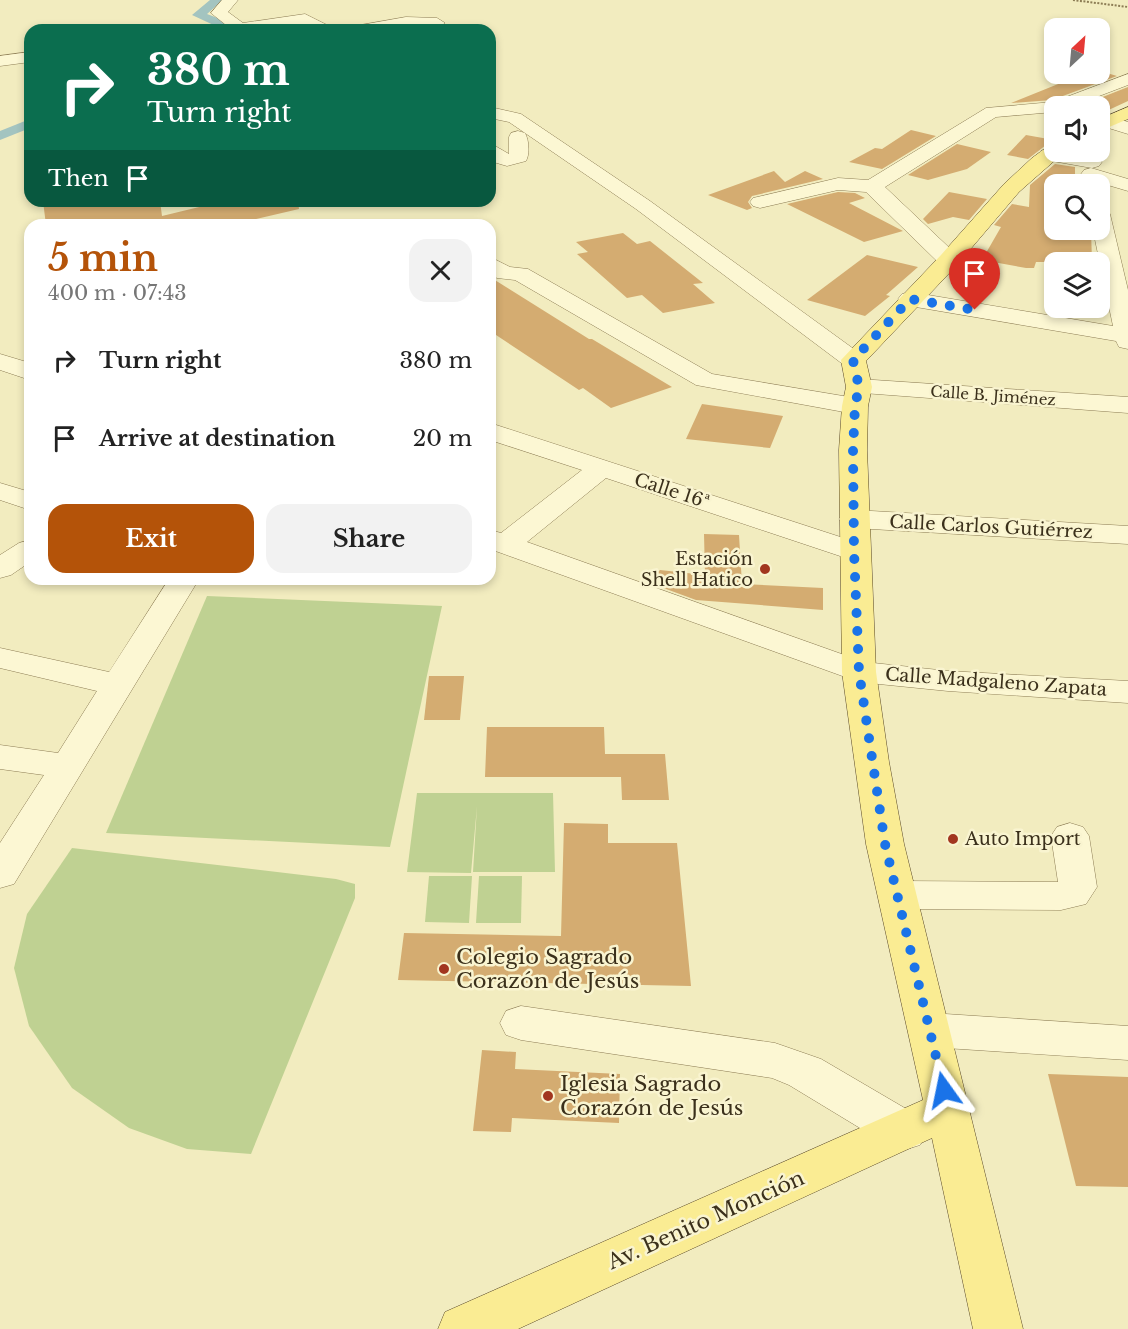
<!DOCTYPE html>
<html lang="en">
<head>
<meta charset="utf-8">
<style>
  body { margin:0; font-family:"Libre Baskerville",serif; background:#f2f2f2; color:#222; height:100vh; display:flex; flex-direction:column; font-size:22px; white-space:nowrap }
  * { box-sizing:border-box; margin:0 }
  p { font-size:20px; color:#767676 }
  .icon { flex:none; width:33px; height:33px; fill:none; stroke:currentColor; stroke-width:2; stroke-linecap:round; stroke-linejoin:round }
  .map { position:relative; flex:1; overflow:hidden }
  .details { position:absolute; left:24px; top:219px; width:472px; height:366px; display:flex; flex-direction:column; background:#fff; border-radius:18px; box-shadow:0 3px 9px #0003 }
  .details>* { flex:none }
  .top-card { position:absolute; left:24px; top:24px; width:472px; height:183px; border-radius:18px; box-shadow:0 3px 9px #0003; background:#0b6e4f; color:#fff; overflow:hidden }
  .needle { width:39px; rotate:26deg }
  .tools { position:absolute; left:1044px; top:18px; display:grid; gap:12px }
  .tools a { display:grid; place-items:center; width:66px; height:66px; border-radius:12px; background:#fff; box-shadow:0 3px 9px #0003; font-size:30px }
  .pin { position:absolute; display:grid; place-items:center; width:51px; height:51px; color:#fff; margin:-62px -26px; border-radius:50% 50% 50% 0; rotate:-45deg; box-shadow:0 0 6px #0007 }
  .pin .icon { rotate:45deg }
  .me { position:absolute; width:66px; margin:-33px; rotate:348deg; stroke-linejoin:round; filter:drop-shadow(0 0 4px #0008) }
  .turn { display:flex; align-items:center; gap:21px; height:126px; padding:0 24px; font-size:27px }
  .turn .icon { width:78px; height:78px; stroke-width:2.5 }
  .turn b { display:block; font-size:42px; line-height:51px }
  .then { display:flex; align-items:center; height:57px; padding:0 24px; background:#0003; gap:12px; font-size:22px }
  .round { display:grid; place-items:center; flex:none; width:63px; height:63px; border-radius:18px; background:#f2f2f2 }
  .summary { display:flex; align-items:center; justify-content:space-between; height:102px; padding:0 24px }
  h1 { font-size:36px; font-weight:700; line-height:45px; color:#b45309 }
  .button { display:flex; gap:12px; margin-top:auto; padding:12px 24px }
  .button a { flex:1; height:69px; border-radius:18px; background:#b45309; color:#fff; font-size:24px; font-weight:700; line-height:69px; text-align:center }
  .button a+a { background:#f2f2f2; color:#222 }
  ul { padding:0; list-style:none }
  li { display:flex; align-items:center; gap:18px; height:78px; padding:0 24px }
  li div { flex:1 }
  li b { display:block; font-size:22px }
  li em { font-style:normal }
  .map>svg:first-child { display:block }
</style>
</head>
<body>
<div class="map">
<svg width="1128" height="1329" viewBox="0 0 1128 1329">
  <rect width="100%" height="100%" fill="#f2ecbf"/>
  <g fill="#bfd192">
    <path d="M207,596L442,606L390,847L106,833Z"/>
    <path d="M417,793H553L555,872H473L477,806L471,873L407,872Z"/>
    <path d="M72,848L336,879L355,884V898L251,1154L187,1149L129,1128L72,1088L29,1026L14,968L27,914Z"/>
    <path d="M429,876H472L469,923L425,922Z"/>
    <path d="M479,876H522L521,923H476Z"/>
  </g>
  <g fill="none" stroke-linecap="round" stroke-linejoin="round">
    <g fill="#a3c4c0" fill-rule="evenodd">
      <path d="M210,0H223L207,14L228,22V28H220L192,15Z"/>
      <path d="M30,119V128L0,140V131Z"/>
    </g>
  </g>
  <g fill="#d4ac71">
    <path d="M1100,71L1117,76L1052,100L1011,103L1083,74H1100Z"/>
    <path d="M1128,87V101L1100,114V98Z"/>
    <path d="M911,130L936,136L882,169L849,162L875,148L882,149Z"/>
    <path d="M1026,135L1054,140V143L1046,145L1028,159L1007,155Z"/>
    <path d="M957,144L991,152L967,169L928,180L908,175Z"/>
    <path d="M1055,164L1075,167V184H1054V230H1091L1092,262H1036L1034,268H1026L982,260L1001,227L994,225L1012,204L1029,207L1030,185Z"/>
    <path d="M774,171L785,182L805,171L823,179L752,196L748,202L752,208L747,210L708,195Z"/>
    <path d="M838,192L855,193L865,198L849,203L903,231L864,242L787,204Z"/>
    <path d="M949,192L987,199L969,220L953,217L928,224L923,219Z"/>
    <path d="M43,201H160L162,216L224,201H298L299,209L231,225H46Z"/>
    <path d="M623,233L637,244L650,241L703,283L693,284L715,303L663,313L642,295L627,298L577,254L588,252L576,242Z"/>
    <path d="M867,255L918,267L886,295L890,296L865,316L807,300Z"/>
    <path d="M490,277L589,339H592L672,387L611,408L583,388L579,390L490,331Z"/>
    <path d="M702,404L750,411L783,416L770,448L686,439Z"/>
    <path d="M704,534L739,535L742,584L823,588V610L696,600L647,582L660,570L705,575Z"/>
    <path d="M429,676H464L460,720H424Z"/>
    <path d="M487,727H604L605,754H665L669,800H622L621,777H485Z"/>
    <path d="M564,823L608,824V843H677L691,986L398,980L404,933L561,936Z"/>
    <path d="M482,1050L516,1052L515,1069L620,1074L619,1123L512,1118L511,1132L473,1131Z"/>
    <path d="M1048,1074L1128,1077V1187L1076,1186Z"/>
  </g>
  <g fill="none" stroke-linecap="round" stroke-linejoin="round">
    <g stroke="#8d7d55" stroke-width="1">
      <g id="minor">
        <path d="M222,0H238L228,12L243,23L305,14L331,27L333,30H313L303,24L258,30H215L217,27L226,25L211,13Z"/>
        <path d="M406,17L437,18L445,23L437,28L406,27L388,30H353L361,25Z"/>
        <path d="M30,52V62L0,66V56Z"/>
        <path d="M1128,74V85L1073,106H1054V112L996,117L885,187L957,255L960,260L957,265L949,267L941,265L866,192L838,190L760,208L753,206L750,202L753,198L838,178L868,180L986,108L1053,102Z"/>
        <path d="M490,107L521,114L650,201L862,355L865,360L862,365L853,367L844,365L636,209L509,122L490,118Z"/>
        <path d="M1108,116L1128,122V134L1102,126L1100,123L1102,118Z"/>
        <path d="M518,131L525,133C529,140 530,154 526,161L507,166L490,161V143L509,154V137L511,133Z"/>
        <path d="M1048,149L1092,156L1099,158L1102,162L1099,166L1092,168L1041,159L1038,155L1041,151Z"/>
        <path d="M1091,168L1128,179V191L1084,178L1081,174L1084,170Z"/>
        <path d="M1100,208L1107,210L1110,214L1128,290V349L1119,347L1116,341L910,306L902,304L898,299L902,294L910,292L1113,326L1093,230H1100Z"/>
        <path d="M490,257L510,267L528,269L712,374L855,398L864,400L868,406L864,412L855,414L696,385L515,280L497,278L490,274Z"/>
        <path d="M0,354L30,363V380L0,370Z"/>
        <path d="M859,379L1128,397V413L850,392L846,387L850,382Z"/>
        <path d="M490,423L865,545L869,551L865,557L854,560L843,557L606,478L527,542L864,662L948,671L1128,681V703L948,691L859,682L490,549V530L501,533L582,470L490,440Z"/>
        <path d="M0,483L30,492V510L0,500Z"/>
        <path d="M854,510L1128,526V544L854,528L844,525L839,519L844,513Z"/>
        <path d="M30,540V562L11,575L0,578V555L19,543Z"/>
        <path d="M169,579H199L14,884L0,888V843L44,775L0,769V745L58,753L97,691L0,668V648L109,672Z"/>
        <path d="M1070,823L1083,827L1089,836L1097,887L1086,904L1061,910L898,909L884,905L878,895L884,885L898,881L1058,882L1051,836L1057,827Z"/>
        <path d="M521,1006L775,1043L821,1059L920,1117L927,1131L920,1145L904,1150L888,1145L789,1085L772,1078L521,1040L506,1035L500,1023L506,1011Z"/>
        <path d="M930,1013L1128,1026V1060L930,1047L915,1042L909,1030L915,1018Z"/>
      </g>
    </g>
    <g stroke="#5a492a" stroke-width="1">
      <g id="major">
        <path d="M1128,107V119L1100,131V119Z"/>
        <path d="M1054,145V152H1063L1061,155L1019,192L957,265L866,361L872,387L868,406L867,450L876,672L889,762L904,844L1023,1329H973L932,1138L518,1329H438L445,1312L923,1100L866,844L842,672L839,450L842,406L846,387L841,360L941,255L1004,184L1032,158L1047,147Z"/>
      </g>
    </g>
    <path stroke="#8d7d55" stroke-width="2" stroke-dasharray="2 1.5" stroke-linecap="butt" d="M1073,0L1128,7"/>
    <use href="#minor" fill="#fcf7d3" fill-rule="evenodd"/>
    <use href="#major" fill="#faec93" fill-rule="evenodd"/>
  </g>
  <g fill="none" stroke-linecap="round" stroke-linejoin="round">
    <path stroke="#1a73e8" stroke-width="10" stroke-dasharray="0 18" d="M944,1090L885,844L859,672L854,551L853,450L855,406L859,387L853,360L910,299L975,310"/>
  </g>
  <g fill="#a2361f" stroke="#f9f4d0" stroke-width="2">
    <circle cx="765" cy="569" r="6"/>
    <circle cx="953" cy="839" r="6"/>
    <circle cx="444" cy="969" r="6"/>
    <circle cx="548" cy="1096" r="6"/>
  </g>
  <g text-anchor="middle" stroke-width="5" stroke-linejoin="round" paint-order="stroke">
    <g font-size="15" fill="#3b301b" stroke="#f9f4d0">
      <text transform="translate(993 396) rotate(4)" y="5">Calle B. Jiménez</text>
    </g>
    <g font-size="18" fill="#3b301b" stroke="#f9f4d0">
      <text transform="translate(672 491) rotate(18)" y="6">Calle 16ª</text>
      <text transform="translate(991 527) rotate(3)" y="6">Calle Carlos Gutiérrez</text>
      <text transform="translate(996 682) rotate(4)" y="6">Calle Madgaleno Zapata</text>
    </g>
    <g font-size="18" fill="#3b301b" stroke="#f9f4d0" text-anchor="end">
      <text x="753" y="565">Estación<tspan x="753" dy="21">Shell Hatico</tspan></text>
      <text x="965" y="845" text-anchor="start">Auto Import</text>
    </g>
    <g font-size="21" fill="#3b301b" stroke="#f9f4d0" text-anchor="start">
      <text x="456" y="964">Colegio Sagrado<tspan x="456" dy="24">Corazón de Jesús</tspan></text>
      <text x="560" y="1091">Iglesia Sagrado<tspan x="560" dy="24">Corazón de Jesús</tspan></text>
    </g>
    <g font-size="21" fill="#3b301b" stroke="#f9f4d0">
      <text transform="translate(706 1220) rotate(-24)" y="7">Av. Benito Monción</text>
    </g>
  </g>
</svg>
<div class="tools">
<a><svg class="needle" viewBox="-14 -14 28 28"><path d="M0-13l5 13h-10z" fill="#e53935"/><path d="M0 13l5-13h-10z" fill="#767676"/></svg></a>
<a><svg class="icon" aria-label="sound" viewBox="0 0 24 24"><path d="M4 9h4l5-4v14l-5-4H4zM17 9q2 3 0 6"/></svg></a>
<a><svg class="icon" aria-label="search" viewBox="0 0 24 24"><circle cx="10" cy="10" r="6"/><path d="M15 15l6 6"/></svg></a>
<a><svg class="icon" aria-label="layers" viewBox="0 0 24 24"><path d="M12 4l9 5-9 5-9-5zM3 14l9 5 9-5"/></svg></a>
</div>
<div class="pin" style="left:975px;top:310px;background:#d93025"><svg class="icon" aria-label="arrive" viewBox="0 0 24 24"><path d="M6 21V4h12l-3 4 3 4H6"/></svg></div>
<svg class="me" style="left:944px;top:1090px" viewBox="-20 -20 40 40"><path d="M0-17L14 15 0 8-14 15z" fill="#1a73e8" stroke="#fff" stroke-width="4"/></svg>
<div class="top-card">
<div class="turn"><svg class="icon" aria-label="right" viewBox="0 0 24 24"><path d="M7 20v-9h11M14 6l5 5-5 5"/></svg><div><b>380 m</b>Turn right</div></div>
<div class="then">Then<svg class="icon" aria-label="arrive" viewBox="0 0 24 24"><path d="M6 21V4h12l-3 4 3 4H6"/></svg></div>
</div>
<section class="details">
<div class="summary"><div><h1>5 min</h1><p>400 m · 07:43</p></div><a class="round"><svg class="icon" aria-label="close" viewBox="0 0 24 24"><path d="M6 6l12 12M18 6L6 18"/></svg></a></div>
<ul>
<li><svg class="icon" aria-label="right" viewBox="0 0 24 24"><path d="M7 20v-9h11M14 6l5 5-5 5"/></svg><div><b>Turn right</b></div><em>380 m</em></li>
<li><svg class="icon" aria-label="arrive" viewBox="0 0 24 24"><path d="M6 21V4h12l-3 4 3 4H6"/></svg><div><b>Arrive at destination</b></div><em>20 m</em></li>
</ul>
<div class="button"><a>Exit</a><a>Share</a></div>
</section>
</div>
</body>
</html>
